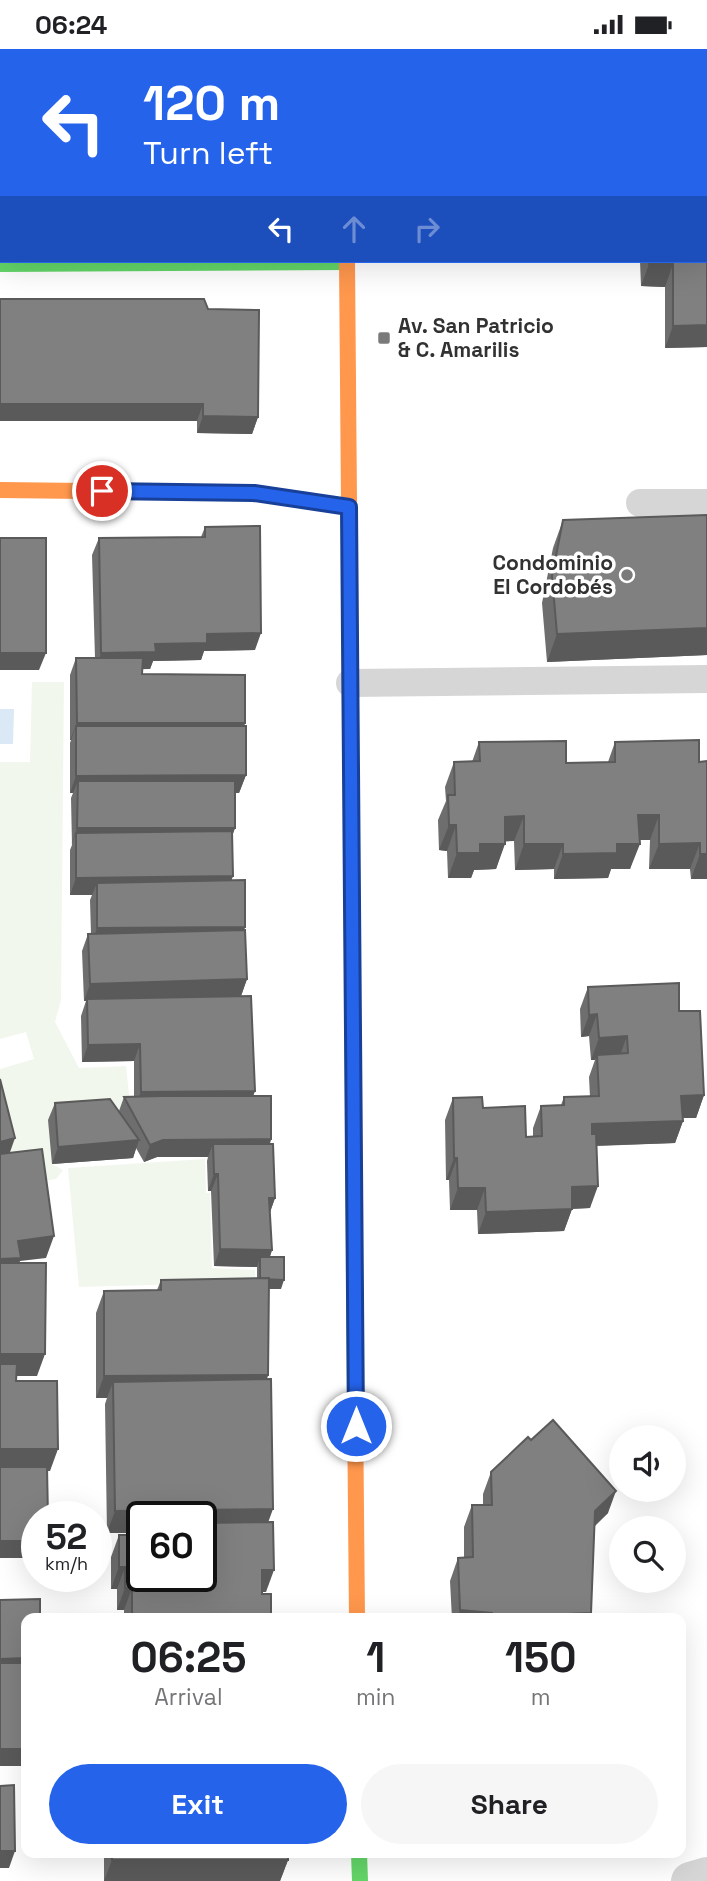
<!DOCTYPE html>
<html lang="en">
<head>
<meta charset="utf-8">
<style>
  body { margin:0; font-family:"Space Grotesk",sans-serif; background:#f6f6f6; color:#202124; height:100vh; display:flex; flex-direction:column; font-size:26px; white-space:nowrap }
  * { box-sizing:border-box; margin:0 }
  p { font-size:23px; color:#757577 }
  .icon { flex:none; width:38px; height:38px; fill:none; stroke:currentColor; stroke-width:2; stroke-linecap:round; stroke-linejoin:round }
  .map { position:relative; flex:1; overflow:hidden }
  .panel { position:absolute; left:21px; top:1564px; width:665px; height:245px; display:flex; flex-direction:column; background:#fff; border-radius:14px; box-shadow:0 7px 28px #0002 }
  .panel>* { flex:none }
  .banner { position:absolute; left:0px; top:0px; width:707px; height:214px; box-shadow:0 7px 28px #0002; background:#2563eb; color:#fff; overflow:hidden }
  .fabs { position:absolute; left:609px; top:1376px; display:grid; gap:14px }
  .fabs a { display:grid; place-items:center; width:77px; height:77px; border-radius:50%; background:#fff; box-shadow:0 7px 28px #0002; font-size:35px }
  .speed { position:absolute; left:21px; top:1452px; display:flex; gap:14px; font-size:35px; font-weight:700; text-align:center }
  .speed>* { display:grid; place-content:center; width:91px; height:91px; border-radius:50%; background:#fff; box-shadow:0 7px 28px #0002; line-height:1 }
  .speed small { font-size:18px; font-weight:400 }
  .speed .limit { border:4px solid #111; border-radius:10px; background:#fff; color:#111 }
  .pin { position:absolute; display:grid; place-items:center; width:60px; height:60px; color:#fff; margin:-30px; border:4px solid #fff; border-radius:50%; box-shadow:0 2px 7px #0007 }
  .me { position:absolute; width:77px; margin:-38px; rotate:0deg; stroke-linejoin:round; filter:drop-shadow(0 0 5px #0008) }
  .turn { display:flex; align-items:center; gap:24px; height:147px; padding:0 28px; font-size:32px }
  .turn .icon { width:91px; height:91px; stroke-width:2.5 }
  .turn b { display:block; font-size:49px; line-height:60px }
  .lanes { display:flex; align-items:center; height:66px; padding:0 28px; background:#0003; justify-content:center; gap:35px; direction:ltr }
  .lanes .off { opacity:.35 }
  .eta { display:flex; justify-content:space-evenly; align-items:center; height:119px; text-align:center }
  .eta b { font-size:42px; font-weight:700; line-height:49px }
  .primary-button { display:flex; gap:14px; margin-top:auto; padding:14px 28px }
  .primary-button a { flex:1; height:80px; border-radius:42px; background:#2563eb; color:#fff; font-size:28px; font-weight:700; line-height:80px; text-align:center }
  .primary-button a+a { background:#f6f6f6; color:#202124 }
  .status { display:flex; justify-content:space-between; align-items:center; height:49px; padding:0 35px; background:#fff; direction:ltr }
  .status svg { height:19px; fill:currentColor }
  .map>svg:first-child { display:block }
</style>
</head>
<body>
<div class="status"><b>06:24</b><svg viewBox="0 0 49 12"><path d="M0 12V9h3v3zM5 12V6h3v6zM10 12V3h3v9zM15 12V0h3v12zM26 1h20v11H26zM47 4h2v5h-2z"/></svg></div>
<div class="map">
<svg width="707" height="1832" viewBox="0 0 707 1832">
  <rect width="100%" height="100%" fill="#fff"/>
  <g fill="#f2f7ed">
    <path d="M32,633H64L61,951L55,973L79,1019L126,1017L131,1064L52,1115L63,1121L56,1130L43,1132L0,1099V1020L34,1010L26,983L0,990V713H30Z"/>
    <path d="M205,1110L206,1144H210L212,1219L255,1221V1233L79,1238L68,1119Z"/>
  </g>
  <path fill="#dae9f5" d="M0,660H14L13,695H0Z"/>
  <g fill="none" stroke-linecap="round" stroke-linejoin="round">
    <g stroke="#d6d6d6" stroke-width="28">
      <path d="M640,454H707"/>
      <path d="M350,634L707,630"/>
    </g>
    <g stroke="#d6d6d6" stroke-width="38">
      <path d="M705,99H707"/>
      <path d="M690,1832L707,1827"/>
    </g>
    <g stroke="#63d668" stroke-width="16">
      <path d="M348,0V2"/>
      <path d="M0,215L347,213"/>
      <path d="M349,453L355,1353"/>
      <path d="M359,1804L360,1832"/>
    </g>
    <g stroke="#ff974d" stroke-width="16">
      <path d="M347,212L349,453"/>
      <path d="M0,441L254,444L349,458"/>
      <path d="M355,1353L357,1570"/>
    </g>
  </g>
  <g fill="#6e6e6e" fill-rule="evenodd">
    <path d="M640,212H705L707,298L665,299V238L641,237Z"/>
    <path d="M0,250L258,368L252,385L197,384V372H0Z"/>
    <path d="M707,466V606L547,613L542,554L553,499L563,471Z"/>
    <path d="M205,478L255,601L204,602L201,611L153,612L150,620H143L142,625L245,674L244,677L246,726L239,744H235V779L232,787L233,827L231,831L245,878L244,881L247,930L241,947L255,1042L253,1047L271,1090L270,1095L275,1149L270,1163L272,1201L270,1208L281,1240H269L268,1326L267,1330L268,1473L266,1543H262V1545L271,1570H124V1561H117V1540H111V1508L119,1486H139L140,1484H107L105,1355L107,1349H96V1264L104,1242L157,1241L161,1231L257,1230V1218L214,1217L211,1142H208L207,1112L208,1108H157L144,1113L136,1099L133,1109L52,1115L48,1071L55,1054L119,1062L124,1048H134V1012L82,1013L81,967L86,952H84L82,902L88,885H91L90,851L92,846H70V801L72,796L71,749L73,744H70V694L71,691H70V626L76,609H95L92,506L99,489L201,488ZM142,1468L201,1528H142Z"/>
    <path d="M479,693L566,714L608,713L615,693L699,713L707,830H691L690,820H649L650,791H639L630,820H611L608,829L554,830V820L515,821L514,792H505L496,820L474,821L471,829H448L447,802L439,801L438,771L446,752L445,738L454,713H472Z"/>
    <path d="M588,938L679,962L704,1046L696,1069H683V1072L675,1094L597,1097L590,1159L572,1160L564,1182L478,1185L477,1161H450L449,1131H446L445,1071L453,1049L483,1059L526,1088L533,1087V1079L541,1057L561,1056L564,1048H590L589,1028L595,1011H591L589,987L581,988L580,960Z"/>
    <path d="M491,1423L608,1464L594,1477L589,1570H452L450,1532L458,1509H464V1478L472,1456H483V1445Z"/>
    <path d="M104,1804H288V1811L280,1832H104Z"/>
  </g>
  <g fill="#5a5a5a">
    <path d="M624,0H707V16H705V2H624Z"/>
    <path d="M649,215H673L665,238L641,237Z"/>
    <path d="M707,276V298L665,299L673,277Z"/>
    <path d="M0,355H203L197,372H0Z"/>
    <path d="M203,367L258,368L252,385L197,384Z"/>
    <path d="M707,579V606L547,613L557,585Z"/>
    <path d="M261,584L255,601L204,602L201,611L153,612L150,620L95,621L101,604L207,585Z"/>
    <path d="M0,604H46L39,621H0Z"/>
    <path d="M77,674H245L239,691L76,677L71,691H70Z"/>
    <path d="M246,726L239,744H77L78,732L73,744H70L76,727Z"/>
    <path d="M638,766H659L650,791H629Z"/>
    <path d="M524,767L514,792L496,793L505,768Z"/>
    <path d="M449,776H456L447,802L439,801Z"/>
    <path d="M77,779H235L229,796L76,784L71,796Z"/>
    <path d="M700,794L690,820H649L659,795Z"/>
    <path d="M480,795H505L496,820L474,821L471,829H448L457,804Z"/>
    <path d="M524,795H563L554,820L515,821Z"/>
    <path d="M617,795H640L630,820H611L608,829L554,830L563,805Z"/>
    <path d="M700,805H707V830H691Z"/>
    <path d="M233,827L227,844L97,834L92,846H70L76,829Z"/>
    <path d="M245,878L239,895L91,896L97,879Z"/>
    <path d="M247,930L241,947L84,952L90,935Z"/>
    <path d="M597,965L589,987L581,988L589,966Z"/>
    <path d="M627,987L619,1009L597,1006L595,1011H591L599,989Z"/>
    <path d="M140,995L134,1012L82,1013L88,996Z"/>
    <path d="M255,1042L248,1059L134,1060L141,1043Z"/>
    <path d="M704,1046L696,1069H673L681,1047Z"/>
    <path d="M683,1072L675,1094L584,1097L592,1075Z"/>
    <path d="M15,1089L9,1106L0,1108V1093Z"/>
    <path d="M271,1090L265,1108L213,1095L208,1108H157L144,1113L150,1096L163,1091Z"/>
    <path d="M139,1091L133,1109L52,1115L58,1098Z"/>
    <path d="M454,1109H457L449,1131H446Z"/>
    <path d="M214,1125H218L211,1142H208Z"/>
    <path d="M598,1137L590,1159L564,1160L572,1138Z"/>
    <path d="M458,1139H485L477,1161H450Z"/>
    <path d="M269,1149H275L269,1166Z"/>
    <path d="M572,1160L564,1182L478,1185L486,1163Z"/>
    <path d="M54,1187L46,1209L20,1212L13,1232H0V1210L18,1192Z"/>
    <path d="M220,1200L272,1201L266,1218L260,1208L257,1218L214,1217Z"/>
    <path d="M260,1231H284L281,1240H257Z"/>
    <path d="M0,1305H45L37,1327H0Z"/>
    <path d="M268,1326L260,1349L113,1333L107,1349H96L104,1327Z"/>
    <path d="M0,1400H58L50,1422H0Z"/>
    <path d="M616,1442L608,1464L587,1485L595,1462Z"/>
    <path d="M273,1460L265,1482L201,1483V1468H142V1478L140,1484H107L115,1462Z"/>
    <rect x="0" y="1492" width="37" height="17"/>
    <path d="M119,1518H125L117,1540H111Z"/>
    <path d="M262,1521H274L266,1543H254Z"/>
    <path d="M125,1539H132L124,1561H117Z"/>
    <path d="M460,1561L492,1564L490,1570H457Z"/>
    <path d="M591,1564L589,1570H542L543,1566Z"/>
    <path d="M132,1567H143L142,1570H131Z"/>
    <path d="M26,1609V1626L0,1627V1610Z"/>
    <rect x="0" y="1700" width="26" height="17"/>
    <path d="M0,1802H15L9,1819H0Z"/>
    <path d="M540,1804H553L538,1809Z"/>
    <path d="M112,1811H288L280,1832H104Z"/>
  </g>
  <g fill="#808080" stroke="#5a5a5a" stroke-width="2">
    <rect x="29" y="0" width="205" height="2"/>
    <path d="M705,141H707V276L673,277V215H649V212H705Z"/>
    <path d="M0,250H204L208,260L259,261L258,368L203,367V355H0Z"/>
    <path d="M707,466V579L557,585L552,527L563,471Z"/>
    <path d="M260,477L261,584L207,585V594L155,595L156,603L101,604L99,489L205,488V478Z"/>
    <rect x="0" y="489" width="46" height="115"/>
    <path d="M76,609H143L142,625L245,626V674H77Z"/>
    <path d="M76,677H246V726L76,727Z"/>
    <path d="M699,691V713L707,712V805H700V794L659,795V766H638L640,795H617V804L563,805V795H524V767L505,768V795H480V804H457L456,776H449L448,746H455L454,713L480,712L479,693L566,692V714L615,713V693Z"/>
    <path d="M78,732H235V779H77Z"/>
    <path d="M232,782L233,827L76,829V784Z"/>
    <path d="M245,831V878L97,879V834Z"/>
    <path d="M245,881L247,930L90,935L88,885Z"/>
    <path d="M679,934V962H700L704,1046L681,1047L683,1072L592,1075V1085H596L598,1137L572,1138V1160L486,1163L485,1139H458L457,1109H454L453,1049L482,1048L483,1059L525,1057L526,1088L542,1087L541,1057L564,1056V1048L599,1047L597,1006L628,1004L627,987L599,989L597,965L589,966L588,938Z"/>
    <path d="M251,947L255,1042L141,1043L140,995L88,996L87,950Z"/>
    <path d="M0,1030L15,1089L0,1093Z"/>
    <path d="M161,1047H271V1090L163,1091L150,1096L124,1048Z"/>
    <path d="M110,1050L139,1091L58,1098L55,1054Z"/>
    <path d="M213,1095H273L275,1149H269L272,1201L220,1200L218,1125H214Z"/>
    <path d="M42,1100L54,1187L18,1192L21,1209L0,1210V1105Z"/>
    <path d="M260,1208H284V1231L260,1230Z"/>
    <path d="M0,1214H46L45,1305H0Z"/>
    <path d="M269,1229L268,1326L104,1327V1242L161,1241V1231Z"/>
    <path d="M0,1315H17L16,1332H57L58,1400H0Z"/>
    <path d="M271,1330L273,1460L115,1462L113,1333Z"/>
    <path d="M553,1371L616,1442L595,1462L591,1564L543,1566L542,1570H493L492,1564L460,1561L458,1509L473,1508L472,1456H492L491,1423L528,1388L531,1391Z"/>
    <path d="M0,1418H47L48,1468H37V1492H0Z"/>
    <path d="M273,1473L274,1521H262V1545H271V1570H143V1567H132V1539H125V1518H119V1486H142V1528H201V1474Z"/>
    <path d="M40,1550V1570H26V1609L0,1610V1551Z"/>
    <path d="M579,1569V1570H550Z"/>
    <rect x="0" y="1614" width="26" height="86"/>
    <path d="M14,1736L15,1802H0V1737Z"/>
    <rect x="112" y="1804" width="176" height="7"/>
  </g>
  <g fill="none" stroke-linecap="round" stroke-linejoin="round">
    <g stroke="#184099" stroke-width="18">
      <path id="route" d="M102,442L254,444L349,458L356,1377"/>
    </g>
    <use href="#route" stroke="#2563eb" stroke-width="12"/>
  </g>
  <g fill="#7a7a7a" stroke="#fff" stroke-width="2.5">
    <rect x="377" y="282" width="14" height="14" rx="3.5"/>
    <circle cx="627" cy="526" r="7"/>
  </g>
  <g text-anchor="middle" stroke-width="7" stroke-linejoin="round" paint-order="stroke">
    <g font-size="21" font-weight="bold" fill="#323232" stroke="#fff" text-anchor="start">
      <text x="398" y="284">Av. San Patricio<tspan x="398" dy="24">&amp; C. Amarilis</tspan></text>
      <text x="613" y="521" text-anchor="end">Condominio<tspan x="613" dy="24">El Cordobés</tspan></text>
    </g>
  </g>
</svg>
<div class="fabs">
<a><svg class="icon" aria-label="sound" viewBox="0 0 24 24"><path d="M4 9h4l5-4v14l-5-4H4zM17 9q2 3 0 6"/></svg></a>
<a><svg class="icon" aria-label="search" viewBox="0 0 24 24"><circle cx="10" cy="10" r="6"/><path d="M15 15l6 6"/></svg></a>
</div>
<div class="speed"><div>52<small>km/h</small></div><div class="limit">60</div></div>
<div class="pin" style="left:102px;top:442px;background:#d93025"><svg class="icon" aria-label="arrive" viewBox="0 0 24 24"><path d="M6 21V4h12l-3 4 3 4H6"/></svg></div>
<svg class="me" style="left:356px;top:1377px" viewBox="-20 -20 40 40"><circle r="17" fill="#2563eb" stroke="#fff" stroke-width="3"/><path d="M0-11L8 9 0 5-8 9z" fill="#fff"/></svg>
<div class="banner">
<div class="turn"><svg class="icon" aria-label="left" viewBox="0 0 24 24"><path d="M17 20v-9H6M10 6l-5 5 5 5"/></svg><div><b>120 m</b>Turn left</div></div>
<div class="lanes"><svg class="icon" aria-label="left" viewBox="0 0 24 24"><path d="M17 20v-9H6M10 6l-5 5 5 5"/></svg><svg class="icon off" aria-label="ahead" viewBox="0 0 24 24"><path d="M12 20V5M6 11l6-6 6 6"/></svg><svg class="icon off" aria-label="right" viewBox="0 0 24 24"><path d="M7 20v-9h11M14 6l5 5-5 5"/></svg></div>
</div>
<section class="panel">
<div class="eta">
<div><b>06:25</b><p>Arrival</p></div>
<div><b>1</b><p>min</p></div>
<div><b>150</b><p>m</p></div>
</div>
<div class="primary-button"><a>Exit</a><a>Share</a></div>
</section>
</div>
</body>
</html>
